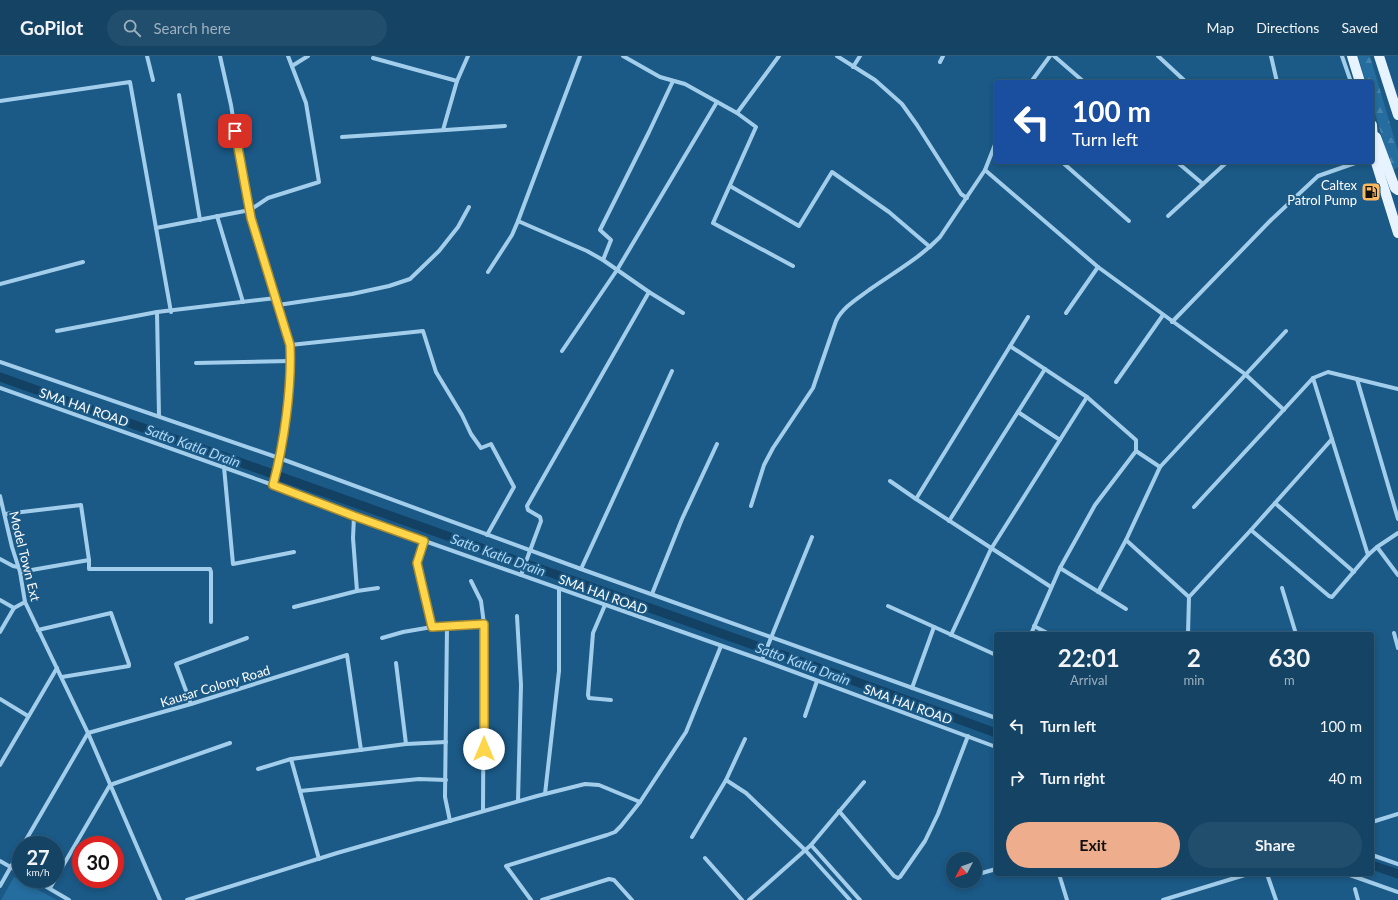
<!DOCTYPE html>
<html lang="en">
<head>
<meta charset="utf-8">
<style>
  body { margin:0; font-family:Lato,sans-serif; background:#214e6d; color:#f1f3f6; height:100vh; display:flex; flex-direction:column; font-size:15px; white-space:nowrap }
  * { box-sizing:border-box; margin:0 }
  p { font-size:13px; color:#9db0bf }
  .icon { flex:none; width:22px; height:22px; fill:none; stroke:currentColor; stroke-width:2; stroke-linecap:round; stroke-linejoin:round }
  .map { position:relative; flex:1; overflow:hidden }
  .side { position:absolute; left:994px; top:576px; width:380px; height:244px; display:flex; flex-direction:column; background:#144364; border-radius:4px; box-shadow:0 2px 6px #0003,0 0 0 1px #335c78 }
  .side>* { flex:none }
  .hud { position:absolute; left:994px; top:24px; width:380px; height:84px; border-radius:4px; box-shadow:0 2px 6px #0003,0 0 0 1px #335c78; background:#1a4fa0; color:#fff; overflow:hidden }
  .needle { width:26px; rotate:229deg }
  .tools { position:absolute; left:946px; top:796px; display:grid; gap:8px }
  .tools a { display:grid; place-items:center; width:36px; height:36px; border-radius:50%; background:#144364; box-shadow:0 2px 6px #0003,0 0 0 1px #335c78; font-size:20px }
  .speed { position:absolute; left:12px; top:780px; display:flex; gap:8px; font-size:20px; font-weight:700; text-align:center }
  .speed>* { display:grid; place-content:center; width:52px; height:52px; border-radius:50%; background:#144364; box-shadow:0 2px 6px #0003,0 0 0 1px #335c78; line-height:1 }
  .speed small { font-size:10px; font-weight:400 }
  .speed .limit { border:6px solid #d22; background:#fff; color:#111 }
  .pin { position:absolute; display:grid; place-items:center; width:34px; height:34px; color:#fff; margin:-17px; border-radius:8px; box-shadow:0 2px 6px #0006 }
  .me { position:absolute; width:44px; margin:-22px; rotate:0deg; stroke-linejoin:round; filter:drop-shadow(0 0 3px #0008) }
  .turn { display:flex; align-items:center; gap:14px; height:84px; padding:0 12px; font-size:18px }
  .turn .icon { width:52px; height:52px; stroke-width:2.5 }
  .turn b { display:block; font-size:28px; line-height:34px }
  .eta { display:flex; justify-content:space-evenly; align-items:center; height:68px; text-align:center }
  .eta b { font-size:24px; font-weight:700; line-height:28px }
  .action { display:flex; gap:8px; margin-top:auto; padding:8px 12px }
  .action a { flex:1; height:46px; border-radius:24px; background:#eead8d; color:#111; font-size:16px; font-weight:700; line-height:46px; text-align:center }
  .action a+a { background:#214e6d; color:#f1f3f6 }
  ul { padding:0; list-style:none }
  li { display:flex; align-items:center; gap:12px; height:52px; padding:0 12px }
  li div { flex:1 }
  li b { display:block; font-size:15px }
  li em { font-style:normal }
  header { display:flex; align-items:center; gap:24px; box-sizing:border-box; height:56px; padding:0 20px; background:#144364; border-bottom:1px solid #335c78 }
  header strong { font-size:19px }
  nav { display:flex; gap:22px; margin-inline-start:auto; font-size:14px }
  .search { width:280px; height:36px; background:#214e6d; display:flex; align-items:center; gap:10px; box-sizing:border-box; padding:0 14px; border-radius:22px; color:#9db0bf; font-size:15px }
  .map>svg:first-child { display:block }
</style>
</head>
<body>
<header>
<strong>GoPilot</strong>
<div class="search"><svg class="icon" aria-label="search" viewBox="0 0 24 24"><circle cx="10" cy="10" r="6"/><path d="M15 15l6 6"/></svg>Search here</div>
<nav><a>Map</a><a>Directions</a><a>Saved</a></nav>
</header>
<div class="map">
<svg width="1398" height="844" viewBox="0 0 1398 844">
  <defs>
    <pattern id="forest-firs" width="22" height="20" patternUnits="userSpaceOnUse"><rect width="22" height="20" fill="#246d9e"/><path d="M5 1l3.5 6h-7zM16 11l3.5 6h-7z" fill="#4583ad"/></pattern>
  </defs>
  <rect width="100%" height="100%" fill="#1b5986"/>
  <path fill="#246d9e" d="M14,821L57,844H1Z"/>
  <path fill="url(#forest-firs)" d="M1358,0H1370L1398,95V111L1392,115L1372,47V26H1366Z"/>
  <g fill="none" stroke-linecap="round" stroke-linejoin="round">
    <g stroke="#124164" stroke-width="9">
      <path d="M0,321L827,615L996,677"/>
      <path d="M1372,809L1398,818"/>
    </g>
    <g stroke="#a3ceeb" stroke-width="4">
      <path d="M147,0L153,24"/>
      <path d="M220,0L231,49L237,87L251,162L290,289C290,307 289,324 287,341C284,370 281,400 273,429"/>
      <path d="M623,0L660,21L685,28L737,57L779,0"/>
      <path d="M837,0L875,24L902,48L917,69L961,138L967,142"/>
      <path d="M1054,0L1084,26"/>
      <path d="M1158,0L1186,26"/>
      <path d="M1271,0L1277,26"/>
      <path d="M1342,0L1351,26"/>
      <path d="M373,2L457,25"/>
      <path d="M940,6L943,0"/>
      <path d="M292,10L308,0"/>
      <path d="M853,11L860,0"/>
      <path d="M1031,26L1050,0"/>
      <path d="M179,39L200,164"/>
      <path d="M0,45L130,26L171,256"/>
      <path d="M737,57L756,71L713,167L793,210"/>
      <path d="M443,74L457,25L468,0"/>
      <path d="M342,81L505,70"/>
      <path d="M1062,106L1129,165"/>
      <path d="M1177,106L1203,128"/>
      <path d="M985,114L1098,211L1245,318L1284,354"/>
      <path d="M730,130L799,170L832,116L889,156L930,191"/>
      <path d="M217,160L243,246"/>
      <path d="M1168,160L1227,106"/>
      <path d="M518,165L587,195L603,204L649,236L683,257"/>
      <path d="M156,172L250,154L268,142L319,126L306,47L288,0"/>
      <path d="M603,204L611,184L600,174L649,76L673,25"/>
      <path d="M488,216L512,179L518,165L580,0"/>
      <path d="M0,228L83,206"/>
      <path d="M278,249L352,238L389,230L410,223L439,195L458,171L469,151"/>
      <path d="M157,256L159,360"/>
      <path d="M1066,257L1098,211"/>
      <path d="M1172,266L1271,164L1318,120L1358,106"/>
      <path d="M57,275L157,256L276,242"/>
      <path d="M290,289L423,275L436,316L462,359L471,378L481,392L491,388L514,431L487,479"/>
      <path d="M1010,290L1087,341L1136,384V395L1160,411"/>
      <path d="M562,295L617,214L717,46"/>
      <path d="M0,306L279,402L581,513L996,662"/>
      <path d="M196,307L290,305"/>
      <path d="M1313,322L1368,499"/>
      <path d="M1357,323L1398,463"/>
      <path d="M1116,326L1163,259"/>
      <path d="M0,332L273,429L354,460L762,604L996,691"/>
      <path d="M1018,356L1060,384"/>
      <path d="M224,411L233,508L294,496"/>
      <path d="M890,425L916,443L1051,531"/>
      <path d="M0,440L12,491L20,516L25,546L88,677L160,844"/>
      <path d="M916,443L1028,261"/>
      <path d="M1275,447L1354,516"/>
      <path d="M751,450L764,409L773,392L813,332L836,265C843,251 857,243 869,234C893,217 920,202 940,181L985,114L996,86"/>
      <path d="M1194,451L1313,322L1328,316L1398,333"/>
      <path d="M5,458L81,449L89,504"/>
      <path d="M354,460L353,482L357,535"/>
      <path d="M949,465L1045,313"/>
      <path d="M1251,474L1329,540L1332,541L1368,499L1377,491L1398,477"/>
      <path d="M1126,484L1189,541"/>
      <path d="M424,485L417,507L432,571"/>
      <path d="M1377,491L1398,519"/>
      <path d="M0,503L13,510L18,511"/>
      <path d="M1060,512L1126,553"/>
      <path d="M581,513L672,315"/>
      <path d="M20,516L89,504V513H210L211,516V566"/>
      <path d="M521,519L541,465L540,461L528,454L527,450L649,236"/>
      <path d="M471,525L481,545L484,568L483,755"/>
      <path d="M1282,532L1296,578"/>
      <path d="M1098,536L1126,484L1160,411L1286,275"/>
      <path d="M652,538L682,463L717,388"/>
      <path d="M0,544L14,552"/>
      <path d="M605,549L593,577L588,639L589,642L611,644"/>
      <path d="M888,550L996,599"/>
      <path d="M294,551L357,535L378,532"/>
      <path d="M517,560L521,629L518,745"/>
      <path d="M1034,570L1049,578"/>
      <path d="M447,571L445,741L450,765"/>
      <path d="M38,574L111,557L129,608V610L62,621"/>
      <path d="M0,576L14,552L25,546"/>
      <path d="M1394,577L1398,592"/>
      <path d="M1031,578L1060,512L1095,449L1136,395"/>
      <path d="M1188,578L1189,541L1251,474L1332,383"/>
      <path d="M951,579L991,493L1087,341"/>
      <path d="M382,582L403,576L432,571L484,568"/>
      <path d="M762,604L812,481"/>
      <path d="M396,607L406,688"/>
      <path d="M912,632L934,571"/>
      <path d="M0,643L28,660"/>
      <path d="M191,648L176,608L247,582"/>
      <path d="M805,660L817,625"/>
      <path d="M291,703L319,803"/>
      <path d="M0,709L57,612"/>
      <path d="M258,713L291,703L406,688L446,686"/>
      <path d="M726,724L746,737L769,759L805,794L850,844"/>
      <path d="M300,735L419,723L446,724"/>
      <path d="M545,738L559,615V533"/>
      <path d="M839,755L894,820L898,822L900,821L925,785L938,758L968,680"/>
      <path d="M1372,766L1398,758"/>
      <path d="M692,781L726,724L745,683"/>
      <path d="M23,789L88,677L191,648L347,599L361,694"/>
      <path d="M811,789L860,844"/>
      <path d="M1372,799L1398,808"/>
      <path d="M705,802L742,844"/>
      <path d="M0,805L21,817"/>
      <path d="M1059,818L1067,844"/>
      <path d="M1267,818L1276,844"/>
      <path d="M1347,818L1398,836"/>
      <path d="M975,819L996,813"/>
      <path d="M33,823L69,844"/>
      <path d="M0,830L21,793"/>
      <path d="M50,832L110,729L230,687"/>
      <path d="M1355,833L1358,844"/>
      <path d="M187,844L337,797L537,740L585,728L599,729L640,746"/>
      <path d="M531,844L506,810L607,779L615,776L621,770L640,746L686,676L721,590"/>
      <path d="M542,844L609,823L614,824L632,844"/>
      <path d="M749,844L811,789L864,726"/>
      <path d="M1163,844L1248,818"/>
    </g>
    <g stroke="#e7f4ff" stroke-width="10">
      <path d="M1352,0L1360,26"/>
      <path d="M1379,0L1398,59"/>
      <path d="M1372,69L1374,100L1398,177"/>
      <path d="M1376,81L1395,132L1398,134"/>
    </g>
  </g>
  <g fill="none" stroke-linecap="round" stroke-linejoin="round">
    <g stroke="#a68a30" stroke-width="10">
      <path id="route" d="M235,75L251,162L290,289C292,331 284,388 273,429L354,460L424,485L417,507L432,571L484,568V693"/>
    </g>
    <use href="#route" stroke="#ffd54a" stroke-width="7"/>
  </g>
  <defs>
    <g id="fuel-square" transform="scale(1)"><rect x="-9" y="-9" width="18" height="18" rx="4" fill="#fcb960" stroke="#1b5986"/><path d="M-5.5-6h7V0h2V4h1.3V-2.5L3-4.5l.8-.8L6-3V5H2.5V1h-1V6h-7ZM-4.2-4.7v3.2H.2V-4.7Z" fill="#111"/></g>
  </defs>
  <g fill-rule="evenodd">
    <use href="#fuel-square" x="1371" y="136"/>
  </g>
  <g text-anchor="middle" stroke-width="4" stroke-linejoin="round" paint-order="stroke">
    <g font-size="13" fill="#fff" stroke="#1b5986" text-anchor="end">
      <text x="1357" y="134">Caltex<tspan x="1357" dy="15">Patrol Pump</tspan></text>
    </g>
    <g font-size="13" fill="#fff" stroke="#1b5986">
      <text transform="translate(84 351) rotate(19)" y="5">SMA HAI ROAD</text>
      <text transform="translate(25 500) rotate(76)" y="5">Model Town Ext</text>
      <text transform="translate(603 538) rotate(20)" y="5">SMA HAI ROAD</text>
      <text transform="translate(215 630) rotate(-17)" y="5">Kausar Colony Road</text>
      <text transform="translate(908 648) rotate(20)" y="5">SMA HAI ROAD</text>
    </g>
    <g font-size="14" font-style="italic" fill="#aed7f3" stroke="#1b5986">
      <text transform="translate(193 390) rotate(20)" y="5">Satto Katla Drain</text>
      <text transform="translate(498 499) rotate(20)" y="5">Satto Katla Drain</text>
      <text transform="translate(803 608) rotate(20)" y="5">Satto Katla Drain</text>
    </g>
  </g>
</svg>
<div class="tools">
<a><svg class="needle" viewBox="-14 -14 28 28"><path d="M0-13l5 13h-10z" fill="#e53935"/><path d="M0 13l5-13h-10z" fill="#9db0bf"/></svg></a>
</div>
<div class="speed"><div>27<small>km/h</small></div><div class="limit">30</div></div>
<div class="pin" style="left:235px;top:75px;background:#d93025"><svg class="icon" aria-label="arrive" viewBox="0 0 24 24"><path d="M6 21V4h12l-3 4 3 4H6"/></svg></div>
<svg class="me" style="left:484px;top:693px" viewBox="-20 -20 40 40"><circle r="19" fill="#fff"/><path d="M0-13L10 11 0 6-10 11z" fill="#ffd54a"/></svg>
<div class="hud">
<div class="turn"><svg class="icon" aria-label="left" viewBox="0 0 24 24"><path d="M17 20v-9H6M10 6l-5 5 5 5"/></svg><div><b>100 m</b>Turn left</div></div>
</div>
<section class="side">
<div class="eta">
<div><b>22:01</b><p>Arrival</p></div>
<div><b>2</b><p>min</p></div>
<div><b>630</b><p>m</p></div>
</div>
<ul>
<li><svg class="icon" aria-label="left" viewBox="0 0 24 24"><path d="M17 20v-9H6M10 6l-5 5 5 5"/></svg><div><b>Turn left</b></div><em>100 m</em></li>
<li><svg class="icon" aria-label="right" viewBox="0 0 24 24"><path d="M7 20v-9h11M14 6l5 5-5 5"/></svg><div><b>Turn right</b></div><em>40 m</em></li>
</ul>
<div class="action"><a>Exit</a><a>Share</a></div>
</section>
</div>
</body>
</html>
